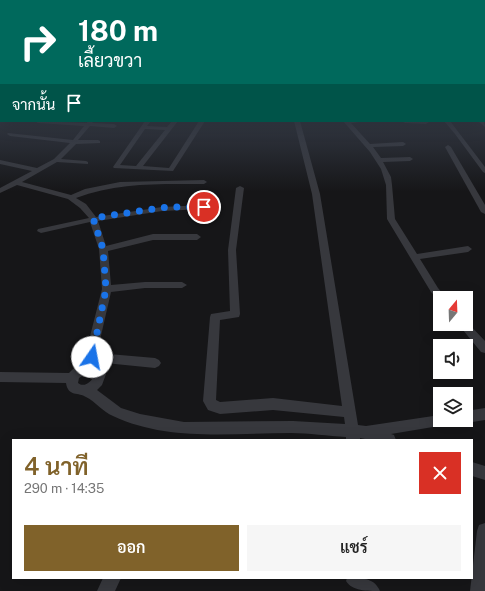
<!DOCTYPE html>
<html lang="th">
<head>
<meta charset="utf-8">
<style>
  body { margin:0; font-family:"Public Sans",Sarabun,sans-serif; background:#f6f6f6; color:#222; height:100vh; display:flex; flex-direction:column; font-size:15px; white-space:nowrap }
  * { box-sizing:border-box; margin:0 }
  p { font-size:13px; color:#767676 }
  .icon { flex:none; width:22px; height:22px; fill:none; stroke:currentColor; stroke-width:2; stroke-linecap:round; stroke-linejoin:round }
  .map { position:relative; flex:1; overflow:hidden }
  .side { position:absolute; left:12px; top:439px; width:461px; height:140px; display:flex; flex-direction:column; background:#fff; border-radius:0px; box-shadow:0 4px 16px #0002 }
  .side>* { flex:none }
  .guide { position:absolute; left:0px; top:0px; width:485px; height:122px; box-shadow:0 4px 16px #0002; background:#00695c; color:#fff; overflow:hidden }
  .needle { width:26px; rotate:19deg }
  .fabs { position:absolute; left:433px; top:291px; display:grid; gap:8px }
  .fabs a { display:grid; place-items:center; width:40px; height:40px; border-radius:0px; background:#fff; box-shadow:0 4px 16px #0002; font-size:20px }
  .pin { position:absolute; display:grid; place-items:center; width:34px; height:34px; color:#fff; margin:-17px; border:2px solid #fff; border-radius:50%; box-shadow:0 1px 4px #0007 }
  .me { position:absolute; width:44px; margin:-22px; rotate:12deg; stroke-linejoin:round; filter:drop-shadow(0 0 3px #0008) }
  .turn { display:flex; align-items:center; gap:14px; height:84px; padding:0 12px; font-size:18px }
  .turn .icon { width:52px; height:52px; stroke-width:2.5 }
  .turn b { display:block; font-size:28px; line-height:34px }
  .then { display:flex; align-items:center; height:38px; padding:0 12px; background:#0003; gap:8px; font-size:15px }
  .round { display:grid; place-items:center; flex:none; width:42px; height:42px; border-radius:0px; background:#f6f6f6 }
  .head { display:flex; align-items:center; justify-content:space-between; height:68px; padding:0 12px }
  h1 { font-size:24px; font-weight:600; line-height:30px; color:#80622a }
  .button { display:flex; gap:8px; margin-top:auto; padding:8px 12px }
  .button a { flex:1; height:46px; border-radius:0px; background:#80622a; color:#fff; font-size:16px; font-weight:600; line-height:46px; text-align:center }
  .button a+a { background:#f6f6f6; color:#222 }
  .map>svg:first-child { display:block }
</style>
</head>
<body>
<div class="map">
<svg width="485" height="591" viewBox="0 0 485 591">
  <rect width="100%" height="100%" fill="#161618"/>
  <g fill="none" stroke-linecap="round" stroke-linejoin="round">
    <g fill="#37383d" fill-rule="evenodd">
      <path d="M0,115L1,116V120L0,119Z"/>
      <path d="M35,121L87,123L88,121H94L92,123L114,124L117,126L114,128L90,126L78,140H98L100,141V143L76,144L61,159L86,161L88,162V164L57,162L22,182L71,195L85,189L120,182L204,180L207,182L204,184C161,184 118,182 76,198L86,204L96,217L162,207L204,205L208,207L204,209L162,211L98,221L106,246L153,234H197L201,237L197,240H153L108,251L111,285L145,282H182L187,285L182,288H145L111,292L97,353L155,358L159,360L161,363L159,366L155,368L95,362V365L101,367L106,374L102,385L97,390L121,408L140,414L184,422L293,421L345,424L344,417L273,410L220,414L208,410L203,401L210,317L211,314L230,311L228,250L236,188L240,186L244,188L236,250L240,314L239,317L220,320L216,400L220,402L273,398L342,406L312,194L294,121H300L320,194L358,425L366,426L440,415V420H453L451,424L391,434L394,435L396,440H370L360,438V440H346V437C328,436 309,433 291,433C233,433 168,442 113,416C103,412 96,402 86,397C79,392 68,397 66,383L0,382V372L69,373L73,369L83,364L102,289L99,249L90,222L41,233L37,231L38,229L89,218L80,208L68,199L17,185L0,193V188L32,171L0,164V160L37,168L54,159L70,143L10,136L7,134L8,133L73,140L84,126L38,123ZM87,373L94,375C92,382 84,388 78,383L79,378Z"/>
      <path d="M145,121H151L147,126L167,127L172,121H178L143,166L169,168L199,121H205L173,171L114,168L113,167ZM145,129L165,130L136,166L120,165Z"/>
      <path d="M343,121H368L351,123L370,144L403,142L406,144L403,146L373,147L381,158L410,157L413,159L410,161L383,162L391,177L392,185L395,219L417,254L468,246L472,249L468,252L420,259L438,288L446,298H440V301L431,292L387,219L386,185L381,169L370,152Z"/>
      <path d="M402,121H428L429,122L426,124L405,123Z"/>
      <path d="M444,121H450L485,167V173L483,172L455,134Z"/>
      <path d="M478,121H484L485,127Z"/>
      <path d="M448,145L451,147L485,205V214L481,212L445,147Z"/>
      <path d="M466,321L485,341V353L481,352L458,324H466Z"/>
      <path d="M485,408V420L466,423L461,421V420H466V411Z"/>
      <path d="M472,462L485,466V480L472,476Z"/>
      <path d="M485,523V591H470L477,531L479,525Z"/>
      <path d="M103,578H121L115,591H97Z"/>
      <path d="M347,578C361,578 374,577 380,591C367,591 352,591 346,581Z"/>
    </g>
  </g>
  <linearGradient id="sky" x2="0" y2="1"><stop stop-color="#0c0c0d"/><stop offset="0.57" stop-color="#363c48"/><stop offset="1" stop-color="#363c48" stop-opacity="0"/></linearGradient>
  <rect width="485" height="192" fill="url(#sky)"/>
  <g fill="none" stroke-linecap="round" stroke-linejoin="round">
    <path stroke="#1a73e8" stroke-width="7" stroke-dasharray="0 12.6" d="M92,357L106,289L103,249L93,218L167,207H204"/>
  </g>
</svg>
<div class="fabs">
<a><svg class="needle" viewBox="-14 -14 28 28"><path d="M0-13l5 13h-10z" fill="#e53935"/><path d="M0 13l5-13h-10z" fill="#767676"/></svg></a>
<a><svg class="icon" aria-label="sound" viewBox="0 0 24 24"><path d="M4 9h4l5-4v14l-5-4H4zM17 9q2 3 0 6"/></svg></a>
<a><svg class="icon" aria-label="layers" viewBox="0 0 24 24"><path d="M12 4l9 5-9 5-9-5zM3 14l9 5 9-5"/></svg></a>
</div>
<div class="pin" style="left:204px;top:207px;background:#d93025"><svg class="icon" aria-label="arrive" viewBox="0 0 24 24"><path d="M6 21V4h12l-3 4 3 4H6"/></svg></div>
<svg class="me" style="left:92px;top:357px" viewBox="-20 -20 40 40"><circle r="19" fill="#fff"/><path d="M0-13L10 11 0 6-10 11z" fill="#1a73e8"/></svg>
<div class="guide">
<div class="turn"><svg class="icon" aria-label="right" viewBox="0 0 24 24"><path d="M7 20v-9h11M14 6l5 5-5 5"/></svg><div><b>180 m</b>เลี้ยวขวา</div></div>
<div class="then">จากนั้น<svg class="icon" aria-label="arrive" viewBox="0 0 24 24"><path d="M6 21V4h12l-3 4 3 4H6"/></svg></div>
</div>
<section class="side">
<div class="head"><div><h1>4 นาที</h1><p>290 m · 14:35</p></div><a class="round" style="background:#d93025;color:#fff"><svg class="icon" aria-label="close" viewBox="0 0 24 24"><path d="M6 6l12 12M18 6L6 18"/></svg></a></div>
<div class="button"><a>ออก</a><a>แชร์</a></div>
</section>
</div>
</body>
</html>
